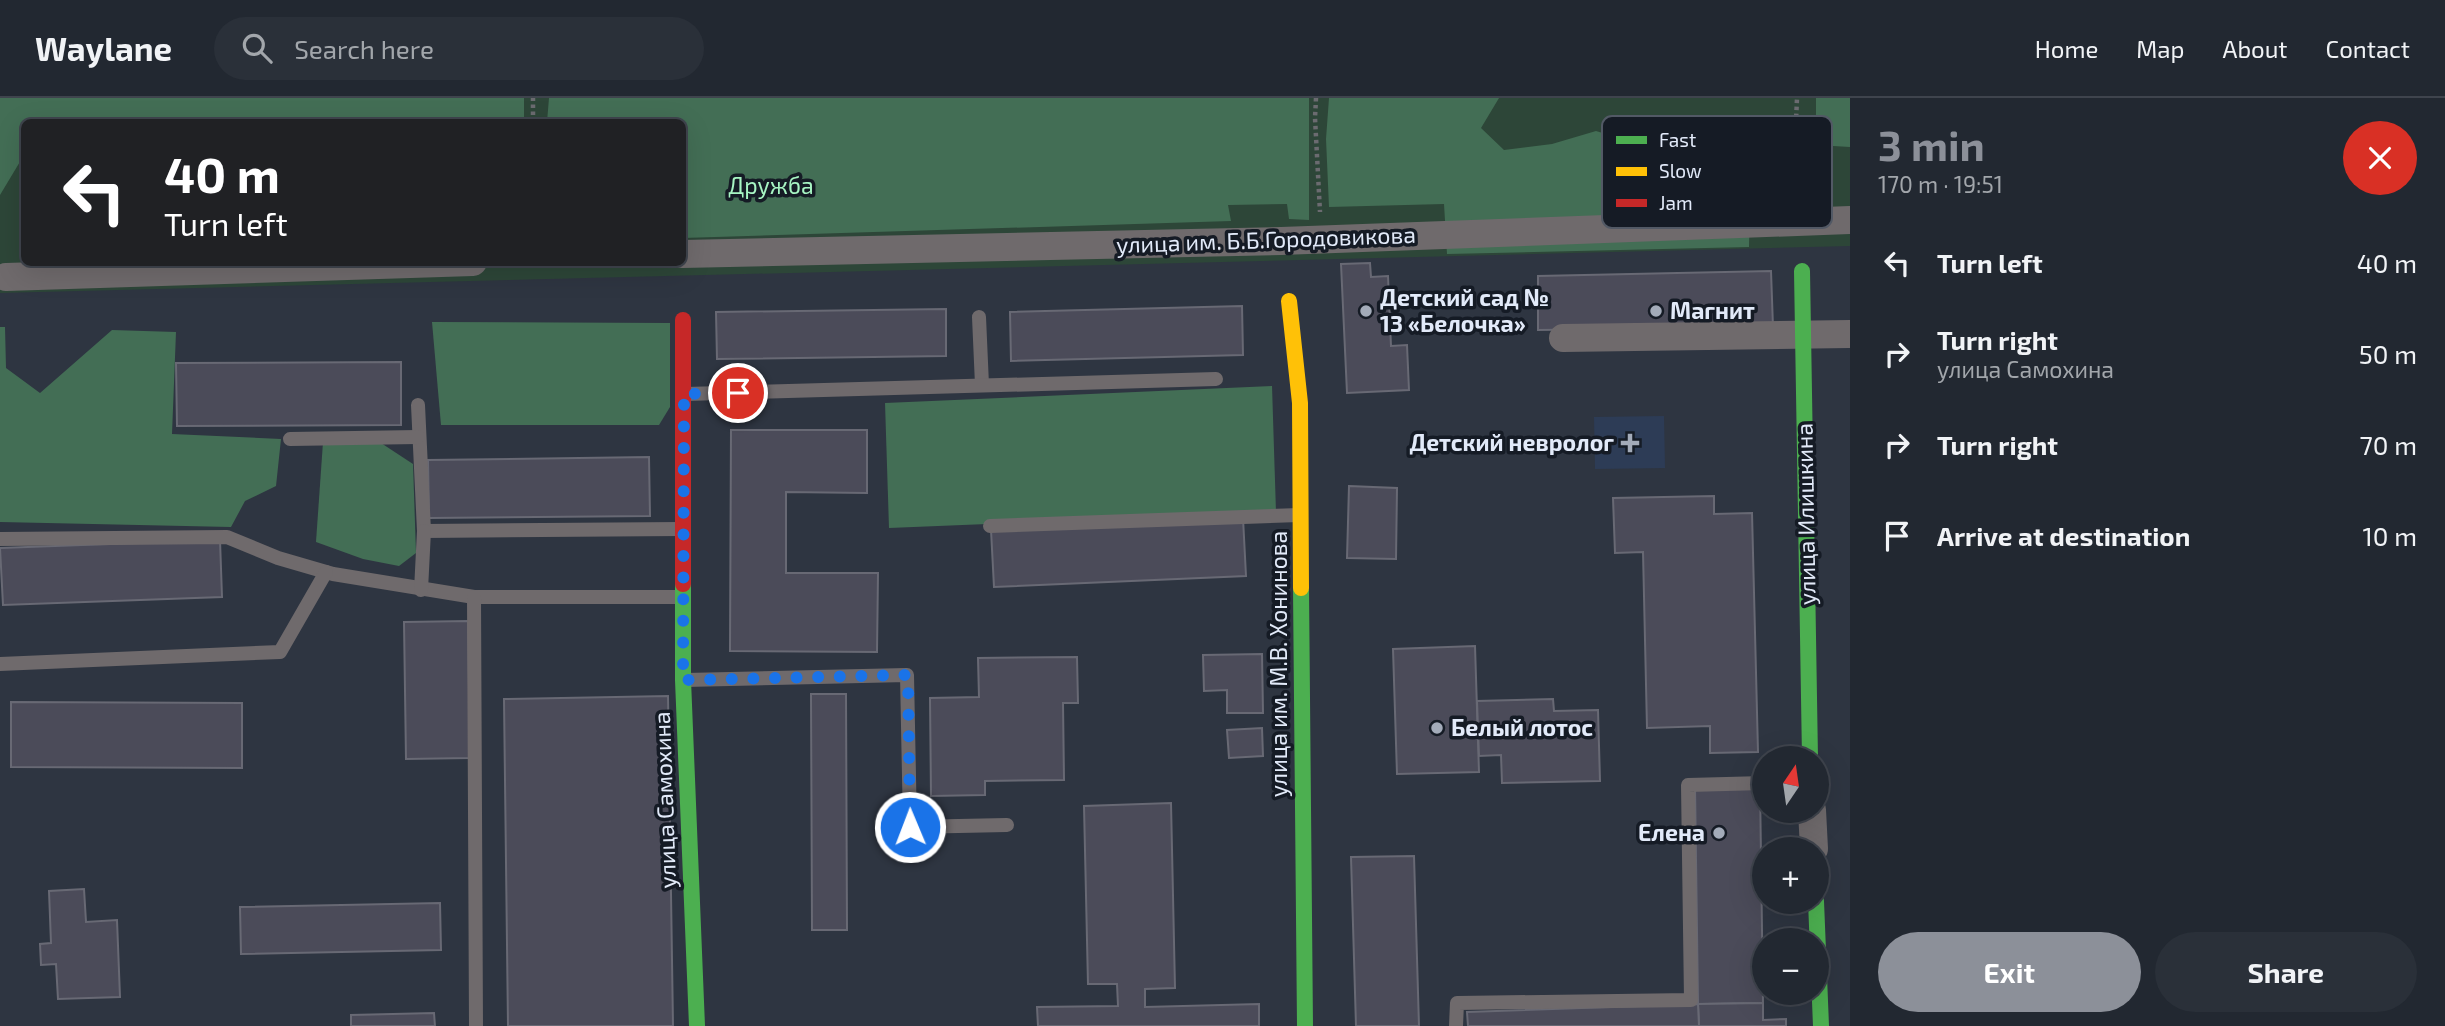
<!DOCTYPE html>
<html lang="en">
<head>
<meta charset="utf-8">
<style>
  body { margin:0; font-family:"Exo 2",sans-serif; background:#2a3039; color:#f1f3f6; height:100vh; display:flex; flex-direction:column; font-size:26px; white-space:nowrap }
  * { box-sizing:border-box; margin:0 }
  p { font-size:23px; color:#a2a6ab }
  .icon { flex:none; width:38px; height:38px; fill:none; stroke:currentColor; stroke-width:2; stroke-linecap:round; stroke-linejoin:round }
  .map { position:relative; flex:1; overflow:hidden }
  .drawer { display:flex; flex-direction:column; background:#222831; width:595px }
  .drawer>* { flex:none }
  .hud { position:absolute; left:21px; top:21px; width:665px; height:147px; border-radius:10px; box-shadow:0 7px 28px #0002,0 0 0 2px #3f444d; background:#202124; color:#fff; overflow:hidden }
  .needle { width:46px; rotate:13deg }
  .controls { position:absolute; left:1752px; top:648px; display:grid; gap:14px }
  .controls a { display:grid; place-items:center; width:77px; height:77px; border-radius:50%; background:#222831; box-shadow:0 7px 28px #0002,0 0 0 2px #3f444d; font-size:35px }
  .pin { position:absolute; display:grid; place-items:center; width:60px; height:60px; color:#fff; margin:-30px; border:4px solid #fff; border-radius:50%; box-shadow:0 2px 7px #0007 }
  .me { position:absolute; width:77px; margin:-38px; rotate:359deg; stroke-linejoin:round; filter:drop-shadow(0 0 5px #0008) }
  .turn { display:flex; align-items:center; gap:24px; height:147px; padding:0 28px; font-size:32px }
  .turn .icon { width:91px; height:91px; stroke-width:2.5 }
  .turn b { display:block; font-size:49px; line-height:60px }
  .round { display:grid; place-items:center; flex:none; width:74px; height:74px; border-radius:37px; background:#2a3039 }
  .summary { display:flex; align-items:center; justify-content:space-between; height:119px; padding:0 28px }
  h1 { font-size:42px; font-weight:700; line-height:52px; color:#8c9099 }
  .button { display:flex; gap:14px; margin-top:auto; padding:14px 28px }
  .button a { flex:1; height:80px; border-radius:42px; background:#8c9099; color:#fff; font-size:28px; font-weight:700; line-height:80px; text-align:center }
  .button a+a { background:#2a3039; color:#f1f3f6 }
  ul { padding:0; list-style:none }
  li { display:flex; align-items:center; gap:21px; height:91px; padding:0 28px }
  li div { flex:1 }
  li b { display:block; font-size:26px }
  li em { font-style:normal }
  header { display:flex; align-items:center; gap:42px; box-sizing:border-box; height:98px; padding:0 35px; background:#222831; border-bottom:2px solid #3f444d }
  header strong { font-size:33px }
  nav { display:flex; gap:38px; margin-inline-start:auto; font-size:24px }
  .search { width:490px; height:63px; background:#2a3039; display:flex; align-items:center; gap:18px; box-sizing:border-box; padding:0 24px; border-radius:38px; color:#a2a6ab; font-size:26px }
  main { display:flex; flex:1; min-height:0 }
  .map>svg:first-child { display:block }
</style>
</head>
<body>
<header>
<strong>Waylane</strong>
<div class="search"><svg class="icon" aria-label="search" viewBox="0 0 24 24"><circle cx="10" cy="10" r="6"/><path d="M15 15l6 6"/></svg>Search here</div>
<nav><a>Home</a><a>Map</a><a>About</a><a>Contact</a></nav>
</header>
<main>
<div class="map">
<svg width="1850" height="928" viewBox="0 0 1850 928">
  <rect width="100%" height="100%" fill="#2e3541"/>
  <path fill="#2d3c56" d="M1664,318L1665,370L1595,371L1594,319Z"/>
  <path fill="#2d4638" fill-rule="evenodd" d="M0,0H1850V148L0,195ZM24,24H682V164H24Z"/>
  <g fill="#436e55">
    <path d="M0,0H524V24H24V57L0,97Z"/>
    <path d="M549,0H1309V122L1289,121L1287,106L1228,107L1231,123L683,140L682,24H547Z"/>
    <path d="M1329,0H1499L1481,30L1504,52L1552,46L1596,33L1662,53L1716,51L1751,53L1749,149L1447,156L1444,106L1329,109L1326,41Z"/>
    <path d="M1816,0H1850V49L1816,47Z"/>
    <path d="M432,224L670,225V309L659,327H441Z"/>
    <path d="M0,229H5L6,270L40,295L112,232L176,234L172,336L281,341L276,388L245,403L231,429L0,424Z"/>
    <path d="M1272,288L1276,414L889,430L885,305Z"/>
    <path d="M323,344L381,345L413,366L416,455L399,468L363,461L316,444Z"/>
  </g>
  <g fill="#4b4b59" stroke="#686974" stroke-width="2">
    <path d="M1370,165L1371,179L1388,178L1391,248L1407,247L1409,292L1347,295L1341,166Z"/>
    <path d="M1771,173L1773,229L1538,232V178Z"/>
    <path d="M1242,208L1243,257L1011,263L1010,214Z"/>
    <path d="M946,211V258L717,261L716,214Z"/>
    <path d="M401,264V327L177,328L176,265Z"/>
    <path d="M731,332H867V395L786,394V475H878L877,554L730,553Z"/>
    <path d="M649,359L650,418L429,420L428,362Z"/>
    <path d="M1349,388L1397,390L1396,461L1347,460Z"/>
    <path d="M1714,398V416L1752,415L1758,654L1710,655V628L1647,630L1643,454L1615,455L1613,400Z"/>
    <path d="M1243,420L1246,478L994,489L991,432Z"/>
    <path d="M220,442L222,499L3,507L0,450Z"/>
    <path d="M468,523L470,660L406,661L404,524Z"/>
    <path d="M1475,548L1479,674L1397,676L1393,551Z"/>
    <path d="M1262,556L1263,615H1227V592L1204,593L1203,557Z"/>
    <path d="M1077,559L1078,605H1063L1064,682L985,683V697L931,698L930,600L979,599L978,560Z"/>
    <path d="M811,596H846L847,832H812Z"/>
    <path d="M668,598L673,928H508L504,601Z"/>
    <path d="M1553,601L1554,613L1598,612L1600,683L1502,685L1501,657L1479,658L1477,603Z"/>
    <path d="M11,604L242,605V670L11,669Z"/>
    <path d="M1262,630L1263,658L1229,660L1227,632Z"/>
    <path d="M1760,687L1763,905L1698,906L1695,688Z"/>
    <path d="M1171,705L1175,890L1145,891V909L1259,906V928H1038L1037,909L1118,908L1117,886H1088L1084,708Z"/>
    <path d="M1414,758L1419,928H1356L1351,759Z"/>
    <path d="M84,791L86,824L117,822L120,899L58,901L56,866L41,867L40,846L51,845L49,793Z"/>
    <path d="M440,805L441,852L241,856L240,809Z"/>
    <path d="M1763,905V922L1786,921V928H1699L1698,906Z"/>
    <path d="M1698,906L1699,928H1468L1467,914Z"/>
    <path d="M434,915L435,928H351V917Z"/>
  </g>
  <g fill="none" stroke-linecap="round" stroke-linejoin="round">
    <g stroke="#6b6b70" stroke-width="4.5" stroke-dasharray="3.5 3.5" stroke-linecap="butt">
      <path d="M1316,0L1315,20L1320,114"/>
      <path d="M533,24V0"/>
      <path d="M1793,96L1797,0"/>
    </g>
    <g stroke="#6f6a6c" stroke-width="14">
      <path d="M979,219L982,287"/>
      <path d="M686,296L1216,281"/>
      <path d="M418,307L424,433L682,431"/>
      <path d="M290,341L418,339"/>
      <path d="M990,428L1299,417"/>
      <path d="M0,441L227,439L278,460L333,476L474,499H681"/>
      <path d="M421,492L424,433"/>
      <path d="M474,499L476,928"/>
      <path d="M0,566L280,554L326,474"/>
      <path d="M685,582L907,577L910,729L1007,727"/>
      <path d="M1456,928L1457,905L1691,902L1688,687L1764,685"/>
    </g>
    <g stroke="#6f6a6c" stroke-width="28">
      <path d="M682,156L1281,143L1850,122"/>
      <path d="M6,179L473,164"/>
      <path d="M1563,240L1850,236"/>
      <path d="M1812,712L1814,751"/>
    </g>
    <g stroke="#4caf50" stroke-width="16">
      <path d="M1802,173L1810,660"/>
      <path d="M683,486V582L697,928"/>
      <path d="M1301,490L1305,928"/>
      <path d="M1816,803L1821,928"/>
    </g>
    <path stroke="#ffc107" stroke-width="16" d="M1289,203L1300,305L1301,490"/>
    <path stroke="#c62828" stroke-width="16" d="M683,222V486"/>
  </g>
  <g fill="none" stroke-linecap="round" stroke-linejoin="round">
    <path stroke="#1a73e8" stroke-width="12" stroke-dasharray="0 21.6" d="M738,295L684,296L683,582L908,577L910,729"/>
  </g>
  <g fill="#a3abb9" stroke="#151b25" stroke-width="2.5">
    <circle cx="1366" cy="213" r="7"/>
    <circle cx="1656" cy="213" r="7"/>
    <path d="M1626.5 334.5h7v7h7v7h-7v7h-7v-7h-7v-7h7z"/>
    <circle cx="1437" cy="630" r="7"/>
    <circle cx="1719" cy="735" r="7"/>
  </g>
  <g text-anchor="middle" stroke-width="7" stroke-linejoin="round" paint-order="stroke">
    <g font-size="23" fill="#a7f5c3" stroke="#151b25">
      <text x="771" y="96">Дружба</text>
    </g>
    <g font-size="23" fill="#e2eaf9" stroke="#151b25">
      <text transform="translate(1266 142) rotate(-2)" y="8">улица им. Б.Б.Городовикова</text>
      <text transform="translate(1806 416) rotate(-91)" y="8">улица Илишкина</text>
      <text transform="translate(1279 566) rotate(-90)" y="8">улица им. М.В. Хонинова</text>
      <text transform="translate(665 702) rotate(-92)" y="8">улица Самохина</text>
    </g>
    <g font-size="23" font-weight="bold" fill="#e2eaf9" stroke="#151b25" text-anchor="start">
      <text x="1380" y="208">Детский сад №<tspan x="1380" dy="26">13 «Белочка»</tspan></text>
      <text x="1670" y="221">Магнит</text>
      <text x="1614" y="353" text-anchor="end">Детский невролог</text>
      <text x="1451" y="638">Белый лотос</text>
      <text x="1705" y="743" text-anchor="end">Елена</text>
    </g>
  </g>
  <rect x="1602" y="18" width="230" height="112" rx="10" fill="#151b25" stroke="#525965" stroke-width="2"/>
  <rect x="1616" y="38" width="31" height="8" fill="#4caf50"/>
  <rect x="1616" y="69" width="31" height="9" fill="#ffc107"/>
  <rect x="1616" y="101" width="31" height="8" fill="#c62828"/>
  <g font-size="19" fill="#e2eaf9">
    <text x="1659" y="49">Fast</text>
    <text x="1659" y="80">Slow</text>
    <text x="1659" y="112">Jam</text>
  </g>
</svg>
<div class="controls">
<a><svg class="needle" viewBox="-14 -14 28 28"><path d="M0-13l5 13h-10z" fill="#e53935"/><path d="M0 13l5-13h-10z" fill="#a2a6ab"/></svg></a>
<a>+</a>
<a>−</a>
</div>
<div class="pin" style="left:738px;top:295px;background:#d93025"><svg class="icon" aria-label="arrive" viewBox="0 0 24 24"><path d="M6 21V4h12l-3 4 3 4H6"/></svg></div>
<svg class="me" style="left:910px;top:729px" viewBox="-20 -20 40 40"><circle r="17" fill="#1a73e8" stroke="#fff" stroke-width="3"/><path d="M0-11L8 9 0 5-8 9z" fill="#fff"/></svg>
<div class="hud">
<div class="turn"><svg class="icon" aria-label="left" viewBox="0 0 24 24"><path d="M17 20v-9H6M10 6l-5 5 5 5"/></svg><div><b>40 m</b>Turn left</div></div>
</div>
</div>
<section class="drawer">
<div class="summary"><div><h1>3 min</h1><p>170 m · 19:51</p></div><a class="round" style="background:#d93025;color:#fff"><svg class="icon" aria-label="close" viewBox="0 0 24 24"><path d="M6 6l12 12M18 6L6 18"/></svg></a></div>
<ul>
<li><svg class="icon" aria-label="left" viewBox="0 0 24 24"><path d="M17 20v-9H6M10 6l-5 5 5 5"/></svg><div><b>Turn left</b></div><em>40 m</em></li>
<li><svg class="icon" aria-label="right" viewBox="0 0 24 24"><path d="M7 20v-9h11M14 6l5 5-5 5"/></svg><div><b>Turn right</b><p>улица Самохина</p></div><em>50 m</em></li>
<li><svg class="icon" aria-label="right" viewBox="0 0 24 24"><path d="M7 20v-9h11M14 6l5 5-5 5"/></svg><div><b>Turn right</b></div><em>70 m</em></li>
<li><svg class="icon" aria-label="arrive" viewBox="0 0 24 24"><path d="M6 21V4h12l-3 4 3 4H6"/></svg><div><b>Arrive at destination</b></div><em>10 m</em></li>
</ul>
<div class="button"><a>Exit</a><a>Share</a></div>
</section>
</main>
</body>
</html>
